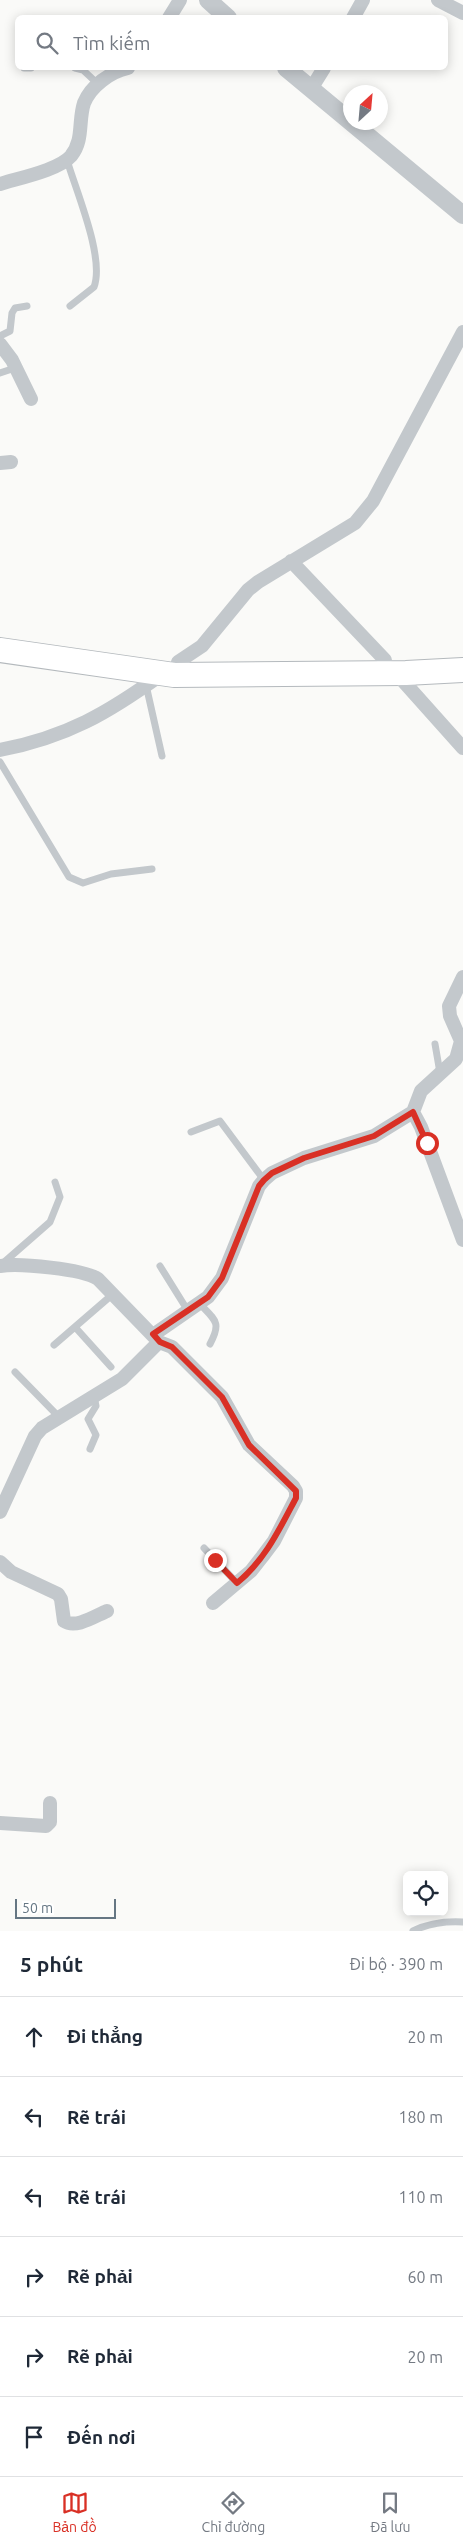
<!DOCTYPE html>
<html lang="vi">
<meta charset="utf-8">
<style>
body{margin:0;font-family:Ubuntu,sans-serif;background:#f2f2f3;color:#1f2937}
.controls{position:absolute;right:15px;bottom:15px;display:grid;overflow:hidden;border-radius:8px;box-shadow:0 2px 12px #0003}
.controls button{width:45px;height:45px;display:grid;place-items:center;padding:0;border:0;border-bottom:1px solid #e0e1e3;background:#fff;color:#1f2937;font:25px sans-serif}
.compass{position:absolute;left:343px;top:85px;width:45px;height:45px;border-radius:50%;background:#fff;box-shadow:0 2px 12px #0003;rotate:26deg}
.scale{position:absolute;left:15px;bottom:12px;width:101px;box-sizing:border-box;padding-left:5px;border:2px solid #657683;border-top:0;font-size:14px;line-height:18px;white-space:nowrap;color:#657683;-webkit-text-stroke:4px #fff;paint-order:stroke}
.stop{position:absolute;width:15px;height:15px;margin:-11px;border:4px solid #d93025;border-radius:50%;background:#fff}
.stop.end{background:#d93025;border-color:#fff;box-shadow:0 1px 5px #0008}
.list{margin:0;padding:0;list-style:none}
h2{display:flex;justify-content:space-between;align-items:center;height:65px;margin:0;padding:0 20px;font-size:21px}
h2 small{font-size:16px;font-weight:400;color:#747a83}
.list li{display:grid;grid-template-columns:32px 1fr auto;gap:15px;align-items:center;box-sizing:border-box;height:80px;padding:0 20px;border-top:1px solid #e0e1e3}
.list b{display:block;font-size:19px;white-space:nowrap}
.list em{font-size:16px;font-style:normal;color:#747a83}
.icon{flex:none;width:28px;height:28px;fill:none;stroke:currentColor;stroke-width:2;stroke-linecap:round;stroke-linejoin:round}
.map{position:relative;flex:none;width:463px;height:1931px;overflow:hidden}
.search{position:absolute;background:#fff;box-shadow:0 2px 12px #0003;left:15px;right:15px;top:15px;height:55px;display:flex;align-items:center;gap:12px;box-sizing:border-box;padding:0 18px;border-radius:8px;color:#747a83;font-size:19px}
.sheet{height:545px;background:#fff}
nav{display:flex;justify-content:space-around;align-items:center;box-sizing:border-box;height:70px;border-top:1px solid #e0e1e3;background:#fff;font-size:14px;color:#747a83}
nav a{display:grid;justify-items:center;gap:2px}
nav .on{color:#d93025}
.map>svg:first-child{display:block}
</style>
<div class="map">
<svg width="463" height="1931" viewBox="0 0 463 1931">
<rect width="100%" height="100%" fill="#fafaf8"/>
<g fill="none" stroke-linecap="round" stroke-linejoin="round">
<defs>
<path id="trunk" d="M0,650L174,675L406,673L463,670"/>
</defs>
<use href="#trunk" stroke="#b4b9bd" stroke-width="26"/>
<path stroke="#c3c8cc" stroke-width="7" d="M24,68H31
M75,68L83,70L98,84
M67,160C76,191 105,258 94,287L70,306
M0,336L10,331L12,313L15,308L27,306
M0,373L15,368
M146,685L162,756
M0,762L69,877L83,883L111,874L152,869
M435,1044L440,1073
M191,1132L220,1121L264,1180
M2,1264L50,1222L60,1197L55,1182
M160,1266L188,1311
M199,1303C215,1320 222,1322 210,1344
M75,1327L111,1367
M54,1345L113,1294
M15,1372L59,1417
M90,1449L96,1435L88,1419L96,1406L94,1396
M204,1548L237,1583
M413,1931C429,1923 445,1921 463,1922"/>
<path stroke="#c3c8cc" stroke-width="14" d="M438,0L463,13
M169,18L180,0
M353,18L363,0
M311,89L324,68
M0,184C19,178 59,170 71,156C84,140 78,121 84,103C91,86 110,72 128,68
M0,344L12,360L31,399
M0,463L11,462
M291,561L385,660
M178,662L202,646L248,590L258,582L355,523L373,501L463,332
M396,673L463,748
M0,750C67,737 108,713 162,674
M413,1112L421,1127L463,1240
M0,1266C20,1263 83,1269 98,1279L159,1342L172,1347L222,1397L249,1445L293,1486L296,1491V1498L274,1541L262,1557L251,1571L213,1603
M153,1335L208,1297L222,1278L259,1186L264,1180L272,1173L304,1158L374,1136L413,1112L421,1091L456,1059L461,1041L450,1016L449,1006L463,977
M0,1512L35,1436L42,1428L122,1379L159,1342
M0,1562L11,1572L58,1594L61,1599L64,1621C76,1629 95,1616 107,1611
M0,1823L46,1826L50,1822V1803"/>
<path stroke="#c3c8cc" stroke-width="18" d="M208,0L228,18
M286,68L463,215"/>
<use href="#trunk" stroke="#fff" stroke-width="24"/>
</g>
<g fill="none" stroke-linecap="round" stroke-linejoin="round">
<path stroke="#d93025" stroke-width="6" d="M215,1560L237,1583C265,1560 279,1530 296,1498V1491L249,1445L222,1397L172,1347L160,1342L153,1334L208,1297L222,1278L259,1186L264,1180L272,1173L304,1158L374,1136L413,1112L427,1143"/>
</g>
</svg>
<div class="controls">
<button><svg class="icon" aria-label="locate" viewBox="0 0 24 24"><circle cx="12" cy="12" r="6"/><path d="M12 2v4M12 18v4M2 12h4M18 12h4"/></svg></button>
</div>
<svg class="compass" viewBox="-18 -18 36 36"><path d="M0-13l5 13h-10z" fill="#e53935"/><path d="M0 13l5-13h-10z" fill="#747a83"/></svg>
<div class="scale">50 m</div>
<div class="stop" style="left:427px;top:1143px"></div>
<div class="stop end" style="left:215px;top:1560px"></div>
<div class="search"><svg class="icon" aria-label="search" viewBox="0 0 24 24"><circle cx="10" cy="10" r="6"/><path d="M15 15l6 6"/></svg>Tìm kiếm</div>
</div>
<section class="sheet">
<h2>5 phút<small>Đi bộ · 390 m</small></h2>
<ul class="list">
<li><svg class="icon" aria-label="ahead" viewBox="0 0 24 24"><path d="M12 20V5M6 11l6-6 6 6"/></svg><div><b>Đi thẳng</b></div><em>20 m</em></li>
<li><svg class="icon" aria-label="left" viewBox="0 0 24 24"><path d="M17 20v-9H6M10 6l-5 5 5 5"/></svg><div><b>Rẽ trái</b></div><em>180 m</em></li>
<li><svg class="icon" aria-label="left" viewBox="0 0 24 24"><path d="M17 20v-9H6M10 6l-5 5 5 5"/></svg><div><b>Rẽ trái</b></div><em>110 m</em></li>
<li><svg class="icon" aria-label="right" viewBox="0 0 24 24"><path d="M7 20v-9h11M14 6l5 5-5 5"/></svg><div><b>Rẽ phải</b></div><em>60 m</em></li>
<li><svg class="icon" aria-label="right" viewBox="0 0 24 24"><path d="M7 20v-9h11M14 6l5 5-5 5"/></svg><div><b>Rẽ phải</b></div><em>20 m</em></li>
<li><svg class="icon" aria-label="arrive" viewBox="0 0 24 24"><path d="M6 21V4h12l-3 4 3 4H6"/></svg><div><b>Đến nơi</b></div></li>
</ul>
</section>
<nav>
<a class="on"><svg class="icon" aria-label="map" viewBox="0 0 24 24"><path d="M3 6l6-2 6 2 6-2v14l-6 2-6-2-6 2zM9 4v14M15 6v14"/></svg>Bản đồ</a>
<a><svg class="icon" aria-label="directions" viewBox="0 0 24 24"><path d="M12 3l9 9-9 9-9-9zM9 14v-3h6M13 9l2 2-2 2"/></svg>Chỉ đường</a>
<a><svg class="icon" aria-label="saved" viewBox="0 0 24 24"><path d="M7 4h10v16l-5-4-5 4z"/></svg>Đã lưu</a>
</nav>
